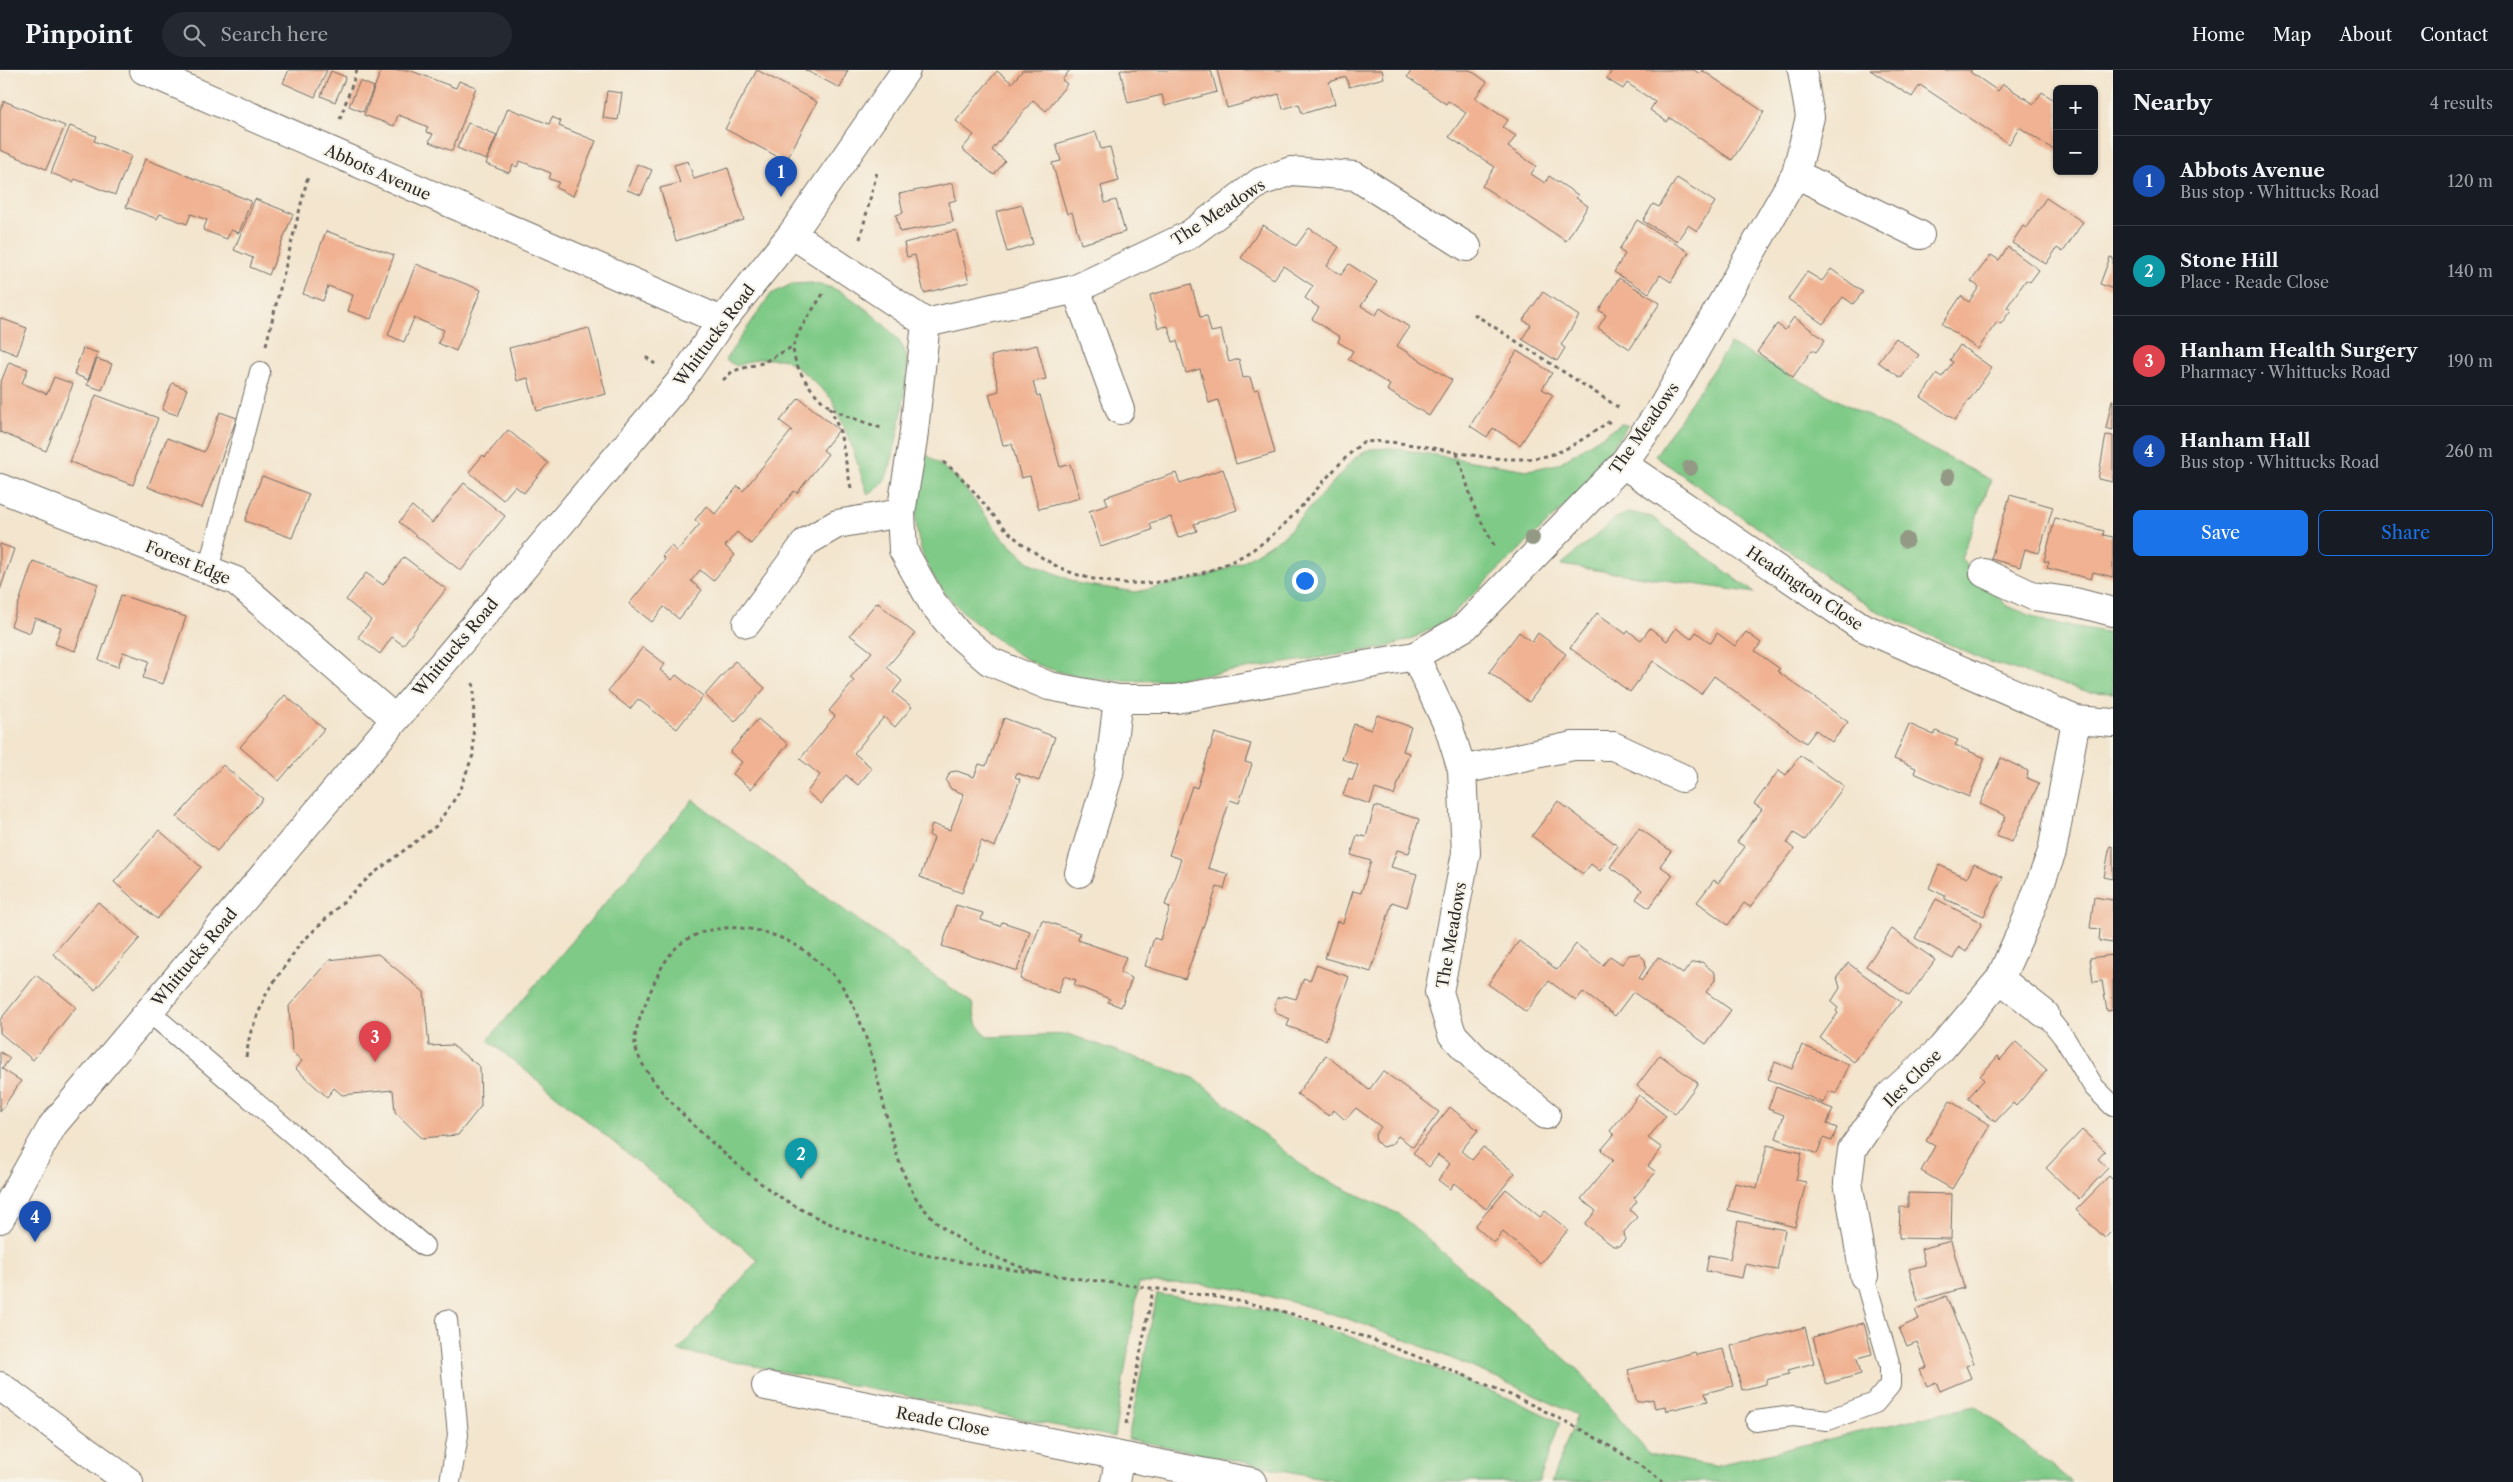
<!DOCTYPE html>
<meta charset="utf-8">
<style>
body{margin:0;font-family:"Libre Caslon Text",serif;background:#242831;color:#f1f3f6}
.controls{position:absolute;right:15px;top:15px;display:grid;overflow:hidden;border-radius:8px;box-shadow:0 1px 4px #0004}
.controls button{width:45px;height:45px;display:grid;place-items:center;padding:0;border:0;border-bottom:1px solid #363941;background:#171b24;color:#f1f3f6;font:25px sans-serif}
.you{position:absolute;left:1304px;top:510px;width:18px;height:18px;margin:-12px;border:4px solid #fff;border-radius:50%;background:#1a73e8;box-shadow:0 0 0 8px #1a73e833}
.badge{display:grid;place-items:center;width:32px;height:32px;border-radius:50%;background:#1a73e8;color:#fff;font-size:16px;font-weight:700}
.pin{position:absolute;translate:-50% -41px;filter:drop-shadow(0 1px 2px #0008)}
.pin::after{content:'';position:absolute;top:26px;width:18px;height:15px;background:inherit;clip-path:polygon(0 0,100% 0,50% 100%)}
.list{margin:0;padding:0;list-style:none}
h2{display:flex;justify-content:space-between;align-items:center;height:65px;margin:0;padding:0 20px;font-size:21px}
h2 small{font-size:16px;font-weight:400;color:#9ea1a6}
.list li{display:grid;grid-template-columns:32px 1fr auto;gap:15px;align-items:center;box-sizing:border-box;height:90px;padding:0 20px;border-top:1px solid #363941}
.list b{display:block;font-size:19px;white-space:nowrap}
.list p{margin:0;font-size:16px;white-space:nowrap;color:#9ea1a6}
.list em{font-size:16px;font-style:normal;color:#9ea1a6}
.actions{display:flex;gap:10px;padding:15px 20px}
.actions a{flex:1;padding:11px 0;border:1px solid #1a73e8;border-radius:8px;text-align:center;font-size:18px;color:#1a73e8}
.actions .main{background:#1a73e8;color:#fff}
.icon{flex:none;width:28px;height:28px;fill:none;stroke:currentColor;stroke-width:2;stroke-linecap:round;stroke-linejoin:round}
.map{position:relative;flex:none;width:2113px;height:1412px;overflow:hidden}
header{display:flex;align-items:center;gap:30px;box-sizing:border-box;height:70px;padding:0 25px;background:#171b24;border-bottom:1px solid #363941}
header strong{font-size:24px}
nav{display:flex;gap:28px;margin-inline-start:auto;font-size:18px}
.search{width:350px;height:45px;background:#242831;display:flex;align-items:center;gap:12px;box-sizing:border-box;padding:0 18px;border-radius:28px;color:#9ea1a6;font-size:19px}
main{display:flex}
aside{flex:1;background:#171b24}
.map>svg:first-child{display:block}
</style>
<header>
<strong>Pinpoint</strong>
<div class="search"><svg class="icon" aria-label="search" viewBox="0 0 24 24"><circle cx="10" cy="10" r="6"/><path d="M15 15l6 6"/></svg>Search here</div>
<nav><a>Home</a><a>Map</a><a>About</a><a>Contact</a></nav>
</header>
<main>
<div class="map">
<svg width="2113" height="1412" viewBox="0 0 2113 1412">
<rect width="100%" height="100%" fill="#f7f3e8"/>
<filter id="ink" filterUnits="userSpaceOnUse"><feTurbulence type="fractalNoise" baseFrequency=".02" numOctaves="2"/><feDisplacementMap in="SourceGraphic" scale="10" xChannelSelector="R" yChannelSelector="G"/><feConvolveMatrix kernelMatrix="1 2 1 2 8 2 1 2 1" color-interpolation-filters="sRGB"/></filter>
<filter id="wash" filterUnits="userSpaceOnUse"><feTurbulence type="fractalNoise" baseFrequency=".0096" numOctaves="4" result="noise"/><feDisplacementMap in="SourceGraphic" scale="20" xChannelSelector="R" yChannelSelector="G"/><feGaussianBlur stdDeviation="1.12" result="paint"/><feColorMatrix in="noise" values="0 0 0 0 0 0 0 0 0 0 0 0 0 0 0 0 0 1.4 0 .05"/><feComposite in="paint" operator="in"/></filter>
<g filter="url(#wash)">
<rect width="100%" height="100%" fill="#f3e5ce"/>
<path fill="#7fca87" stroke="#557a59" d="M811,213C819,215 829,216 837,220C855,228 900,264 906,284C911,302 895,389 886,407C881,416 876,420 868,425L850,371L832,329L807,305L785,289H757L737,296L725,290L771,224L792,214Z
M1730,274L1991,410L1961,489L2007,536L2047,552L2113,563V623L2089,622L1983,590L1871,538L1655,386Z
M1621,354L1628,355L1586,416L1443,553L1413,568L1384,578C1338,585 1292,592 1246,599C1178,609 1111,621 1044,597C1021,589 1000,572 981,557C945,530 915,492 916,444C916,425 923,403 926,384L958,409L1000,465L1029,492L1080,514L1136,522L1204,507L1242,492L1285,465L1356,387L1370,379L1391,378L1528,400L1558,394Z
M1630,442L1652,447L1755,523L1561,495L1616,448Z
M693,730L972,933L976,952L987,967L1068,964L1194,1008L1311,1103L1399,1144L1578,1300L1649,1384L1713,1396L1975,1335L2072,1412H1551L1577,1345C1466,1293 1351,1241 1231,1218C1203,1213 1167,1213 1139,1213L1114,1367L678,1281L758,1190L488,970Z
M1157,1224L1275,1242L1383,1278L1513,1330L1560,1352L1539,1412H1342L1128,1369Z"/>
<g id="blocks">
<path fill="#f0b292" d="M289,0H327L315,27L283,13Z
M381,0H409L456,18L459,11L476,17L452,81L429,72L433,64L426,62L428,57L409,49L398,45L394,56L364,45Z
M757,0L817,32L786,91L725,59Z
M805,0H848L840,18Z
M1023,0H1070L1062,10L1067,14L1046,41L1033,30L992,80L1005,91L994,105L962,79L974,65L956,51L997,1L1012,13Z
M1120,0H1211L1217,22L1165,36L1162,25L1128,33Z
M1217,0H1382L1384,8L1349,17L1346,7L1329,12L1335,34L1302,44L1299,34L1283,39L1279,24L1227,38Z
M1412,0H1470L1487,12L1475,28L1508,50L1502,57L1516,66L1508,77L1536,96L1531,104L1545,113L1549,106L1578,125L1576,128L1588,136L1566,171L1482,116L1495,97L1449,67L1466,43L1448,31L1446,34L1407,7Z
M1608,0H1694L1700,4L1702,0L1764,42L1732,90L1670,48L1667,52L1650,40L1655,32L1627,13L1623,19L1607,9L1611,2Z
M1870,0H1972L1970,2L1998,21L2003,14L2034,34L2042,22L2057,32V82L2019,57L2009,74L1920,15L1912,27Z
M331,1L346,7L335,32L321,26Z
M360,11L374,17L363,42L349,36Z
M607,21L622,23L618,50L603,48Z
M4,31L65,56L46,99L0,80V40Z
M508,38L549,54L552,47L561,51L559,56L596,71L573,126L556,118L559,112L549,109L551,103L520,91L517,97L513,95L509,103L486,94Z
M468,53L497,65L486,90L457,78Z
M70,56L96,66L94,71L131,86L115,125L75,109L73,112L51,103Z
M1096,62L1101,79L1110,77L1119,111L1101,116L1105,133L1116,130L1125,162L1081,174L1072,142L1067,144L1052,93L1061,91L1056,74Z
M145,89L251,131L239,163L231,160L227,169L203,160L207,150L191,144L187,154L160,144L157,149L126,137Z
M688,91L694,109L728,98L744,150L676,171L660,118L680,113L674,95Z
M637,94L652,100L641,125L627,120Z
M1677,108L1715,132L1697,161L1688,155L1677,171L1643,151L1653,134L1659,137Z
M953,113L956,130L949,132L953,152L900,162L896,145L903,143L899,124Z
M2046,128L2083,152L2063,182L2057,178L2046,194L2012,173L2023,156L2026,158Z
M255,129L293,144L269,205L250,197L253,188L234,180Z
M1022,135L1033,174L1007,182L996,142Z
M1637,150L1689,182L1671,212L1660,205L1649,223L1614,202L1625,184L1619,180Z
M1263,155L1296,176L1309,158L1339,177L1327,196L1341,205L1349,194L1377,212L1361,236L1376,245L1380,238L1409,257L1397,276L1452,310L1429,346L1387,320L1390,315L1348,289L1353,281L1338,272L1340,267L1312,249L1319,238L1305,228L1313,216L1283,196L1274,209L1241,188Z
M956,160L969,212L924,223L915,185L907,187L904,173Z
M326,161L394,185L371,249L348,241L353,225L328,216L323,231L303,224Z
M2008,177L2039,200L2030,212L2026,210L2007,237L2011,240L2001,254L1997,252L1978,279L1942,254L1961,226L1969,232L1979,217L1971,211L1991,185L1999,190Z
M2110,187L2113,188V219L2100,214Z
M416,194L481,220L456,281L438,273L444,260L414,248L404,272L388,265Z
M1831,199L1863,222L1853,234L1843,227L1823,254L1788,229L1807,202L1822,211Z
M1619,208L1660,233L1630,279L1598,258L1606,245L1599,240Z
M1191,214L1200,247L1207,246L1211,262L1221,260L1229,292L1239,289L1243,308L1250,307L1254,320L1258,319L1275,383L1236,394L1218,330L1209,333L1200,299L1186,303L1177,271L1173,272L1168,256L1158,258L1150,225Z
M1543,222L1579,246L1561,275L1565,278L1557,291L1522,269L1531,255L1523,250Z
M1794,247L1825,270L1816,282L1812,280L1793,307L1757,282L1777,254L1785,260Z
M0,248L27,258L17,285L0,278Z
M589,258L606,324L537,341L528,308L517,311L509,278Z
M1896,268L1919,285L1901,308L1878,292Z
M1037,275L1046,309L1033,312L1037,326L1040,325L1060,397L1070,394L1080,428L1039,439L1030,406L1021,408L1012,374L1003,375L989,324L999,321L991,286Z
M1960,275L1992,298L1955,350L1921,327L1937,304L1942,307L1953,292L1950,290Z
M83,278L98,283L88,310L74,304Z
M1517,281L1552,303L1542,319L1553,325L1520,375L1493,358L1487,367L1470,356Z
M97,289L112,294L102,320L87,315Z
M9,292L28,299L22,313L47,324L54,307L73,314L46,381L0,362V314Z
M172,313L187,319L177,345L162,340Z
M96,325L158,348L133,415L70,392Z
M799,328L839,360L823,380L828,384L797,423L794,421L751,474L737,462L725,476L735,485L713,511L700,500L691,511L702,520L679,549L664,537L652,552L629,534L665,489L662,486L671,476L677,481L700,454L695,450L706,436L715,444L738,416L743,421L792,360L780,351Z
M2112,330H2113V360L2106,358Z
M220,342L237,348L202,438L148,417L167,368L204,382Z
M508,360L548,393L524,423L515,416L503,430L469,402L483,385L485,387Z
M2106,365L2113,366V412L2098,409Z
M1223,399L1237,440L1194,454L1197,461L1178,468L1171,447L1150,453L1152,460L1101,477L1089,441L1108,435L1105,427L1176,403L1180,413Z
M262,406L309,424L292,468L245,451Z
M464,413L505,446L461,501L399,452L412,436L432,453Z
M2010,425L2053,437L2039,483L2025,479L2020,497L1991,489Z
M2055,448L2104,461L2103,465L2113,467V507L2093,502L2091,509L2047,498L2049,492L2044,491Z
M0,474L14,479L0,520Z
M404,487L446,519L403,575L392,567L380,584L358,567L371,550L346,530L366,503L383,515Z
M33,491L98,514L75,581L55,574L61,557L35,548L30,563L11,556Z
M121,525L186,547L163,614L143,608L149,591L123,582L118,597L99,590Z
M877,532L915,564L887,597L902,611L893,622L912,637L895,657L884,647L854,683L872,698L858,715L846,705L821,734L807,722L820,705L800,689L835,646L829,641L854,611L850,608L872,582L850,565Z
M1597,543L1626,564L1628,561L1641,570L1650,558L1667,571L1676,558L1691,569L1696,562L1711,573L1717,563L1735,576L1746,562L1761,573L1755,581L1780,599L1777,601L1848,652L1832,672L1816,660L1806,673L1714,606L1701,624L1653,591L1630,622L1570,578Z
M1519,562L1532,572L1538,563L1566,584L1529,632L1489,602Z
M643,577L665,594L660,600L672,610L676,605L703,626L677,659L638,629L630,639L608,621Z
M735,591L765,618L735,652L705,625Z
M285,625L324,659L279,711L240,677Z
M1377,645L1411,657L1403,681L1409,683L1394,725L1375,719L1370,734L1343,725L1349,708L1352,711L1358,695L1342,689L1354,654L1371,660Z
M1004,648L1055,667L1039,711L1017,703L1015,707L1020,709L995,777L981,771L962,823L920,807L934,768L929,765L932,754L950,760L964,724L951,719L946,711L950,702L957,701L974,707L979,694L986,696Z
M758,649L788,674L751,719L733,704L742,692L730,682Z
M1909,654L1934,665L1936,661L1958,670L1955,675L1985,688L1969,727L1914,703L1916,698L1894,689Z
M1215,663L1251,674L1245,692L1252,694L1239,733L1230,730L1208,798L1228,804L1224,819L1217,817L1185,909L1145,896L1154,868L1160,870L1170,837L1165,835L1181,789L1169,785L1192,716L1197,718Z
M1800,685L1844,716L1805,770L1794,763L1787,773L1794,779L1750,837L1744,833L1728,855L1697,832L1714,810L1718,813L1745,777L1737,772L1762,739L1754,734L1779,700L1786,705Z
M2001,688L2028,701L2027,708L2039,713L2012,772L1996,766L2006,746L1980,734Z
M223,695L263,729L217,781L177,747Z
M1558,731L1618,776L1600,801L1591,794L1583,804L1532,766Z
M1375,736L1419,749L1409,783L1397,780L1391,797L1417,804L1407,837L1392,832L1371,902L1325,888L1337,851L1343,853L1353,821L1361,823L1371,791L1351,785L1357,765L1366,767Z
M1639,758L1671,781L1660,796L1673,805L1649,838L1636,829L1642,820L1610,797Z
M159,760L201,797L157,849L114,812Z
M2110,776L2113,777V809L2104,807Z
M1974,794L2003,807L1984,846L1945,829V826L1929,818L1939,795L1967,808Z
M2094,827L2113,830V873L2099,871L2100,859L2090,858Z
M1936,829L1982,853L1966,882L1959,877L1953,889L1915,868Z
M98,832L140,868L95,920L53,884Z
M956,835L983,843L981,850L1000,856L1002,852L1030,861L1017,901L942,876Z
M1042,850L1080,863L1078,870L1126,887L1120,903L1132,908L1121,937L1108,932L1110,929L1074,915L1076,910L1064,906L1058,923L1020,909Z
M1892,859L1935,890L1909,926L1866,896Z
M1519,871L1557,900L1576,874L1603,895L1610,886L1622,894L1629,885L1639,884L1645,890L1646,897L1639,908L1642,910L1658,887L1683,904L1691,893L1702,892L1715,903V910L1706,922L1731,940L1706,974L1633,922L1615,946L1583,922L1576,931L1549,911L1526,942L1488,914Z
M378,884L424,922L429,976L452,975L480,997L481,1036L458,1065L422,1068L395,1042L393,1020L342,1025L334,1018L327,1027L296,999L302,991L292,982L289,936L329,890Z
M2113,885V940L2107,941L2102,911L2093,912L2090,888Z
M1848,893L1901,932L1854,992L1820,968L1838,943L1836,941L1838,938L1831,932L1840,918L1837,907Z
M1316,895L1349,907L1326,970L1287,956L1290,949L1278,944L1274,939L1277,928L1285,926L1296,929L1304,908L1310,911Z
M36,905L76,937L33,990L0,963V950Z
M2016,972L2047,1000L2016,1036L2013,1033L1995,1052L1968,1028L1984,1010L1980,1006L1998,986L2000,990Z
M1802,975L1849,995L1836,1024L1829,1021L1823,1033L1768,1009L1775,992L1792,999Z
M0,982L10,988L2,999L21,1011L0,1042Z
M1326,985L1369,1020L1383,1001L1439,1042L1413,1077L1398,1066L1391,1075L1382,1077L1376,1071L1375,1065L1381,1057L1356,1038L1345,1050L1334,1040L1329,1046L1297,1024Z
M1660,985L1698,1013L1675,1044L1637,1016Z
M1776,1017L1833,1039L1827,1054L1837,1058L1832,1071L1823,1068L1817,1084L1776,1068L1784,1045L1768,1039Z
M1639,1025L1666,1046L1648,1068L1662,1078L1648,1096L1656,1102L1634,1128L1637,1131L1630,1140L1637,1147L1624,1162L1625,1170L1619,1176H1613L1585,1154L1596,1141L1581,1129L1613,1090L1601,1080L1614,1065L1610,1061Z
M1950,1031L1990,1055L1952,1119L1921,1101L1935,1076L1926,1071Z
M1450,1037L1478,1060L1461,1081L1472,1090L1483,1077L1515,1103L1486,1139L1454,1113L1450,1119L1438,1110L1450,1094L1438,1085L1429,1097L1413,1083Z
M2082,1060L2105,1081L2098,1089L2108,1098L2079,1129L2046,1098Z
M1767,1075L1802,1083L1796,1110L1806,1112L1795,1157L1728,1140L1735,1113L1757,1118Z
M2109,1106L2113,1110V1160L2105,1168L2076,1140Z
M1506,1119L1540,1147L1545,1141L1568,1160L1540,1194L1503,1162L1494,1173L1475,1156Z
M1908,1123L1952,1124L1951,1169L1899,1168L1900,1137H1908Z
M1738,1151L1785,1160L1777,1200L1745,1194L1742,1208L1706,1201L1709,1185L1730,1189Z
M1951,1171L1964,1218L1918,1231L1909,1199L1925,1195L1921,1179Z
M1946,1226L1974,1293L1966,1296L1971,1308L1940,1321L1936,1312L1927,1316L1920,1300L1927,1297L1917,1272L1907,1276L1899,1258L1919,1249L1915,1240Z
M1864,1253L1872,1284L1857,1288L1861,1304L1826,1314L1813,1267Z
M1805,1257L1814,1293L1788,1300L1789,1304L1766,1310V1314L1742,1320L1731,1276Z
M1723,1279L1733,1316L1705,1323L1708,1331L1666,1341L1665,1336L1655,1338L1653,1329L1637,1332L1628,1300L1695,1282L1696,1285Z"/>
</g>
</g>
<g filter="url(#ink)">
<use href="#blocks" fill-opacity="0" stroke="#716c64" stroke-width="1"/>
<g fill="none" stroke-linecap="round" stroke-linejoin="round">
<defs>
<path id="lane" d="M208,500L260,302
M148,941L424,1176
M2045,944L2065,969L2094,1017L2113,1036
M447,1250L458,1365L450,1412
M1756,1351L1793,1346L1828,1350L1875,1333L1890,1315V1296L1864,1206"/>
<path id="street" d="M144,0L722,251
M1796,104L1920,165
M792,164L926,253L913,370L901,443L903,480L932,532L957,563L989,591L1049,616L1118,629H1176L1415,586L1466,556L1623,394L1662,338L1796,104L1810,47L1802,0
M1076,219L1120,340
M926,253L1076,219L1189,165L1260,112L1291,101L1355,106L1467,177
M1623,394L1860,556L2076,650L2113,653
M0,418L236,511L394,648
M1984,503L2033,526L2075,532L2113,542
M747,553L806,472L837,454L901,443
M1415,586L1449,658L1462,700L1466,783L1439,922L1452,964L1475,988L1546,1045
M1462,700L1573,676H1613L1682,708
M1079,803L1109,704L1118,629
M2000,909L2045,944
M0,1149L53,1055L680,312L722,251L792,164L906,0
M1864,1206L1848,1112L1852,1080L1888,1027L1941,979L2000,909L2027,849L2052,782L2076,650
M0,1316L129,1412
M766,1316L1252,1412
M1115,1412L1120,1386"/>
</defs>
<use href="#lane" stroke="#716c64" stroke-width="22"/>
<use href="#street" stroke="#716c64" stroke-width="30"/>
<path stroke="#716c64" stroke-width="3" stroke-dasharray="4 4" stroke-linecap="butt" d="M340,49L357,0
M860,169L877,102
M823,224C813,240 800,256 794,274C789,293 815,328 831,338C846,347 865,352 881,358
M1474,244L1621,339
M266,275L308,106
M646,287L655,294
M723,310L733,301L762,293L794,276
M830,337L840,362L851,418
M1457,383L1476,442L1496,479
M943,392C971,412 987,442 1013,466C1021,473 1031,480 1040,486C1105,532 1212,516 1270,467C1304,439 1329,400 1363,372C1422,367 1500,403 1556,383C1575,376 1594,361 1612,350
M246,987L250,964L267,922L300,874L369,807L436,756L458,724L473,685L474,617L472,610
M1038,1203C998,1189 956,1175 927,1142C909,1123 899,1094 892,1068C879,1020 869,954 840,913C833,903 823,896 814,888C781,860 725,846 686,870C666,882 655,910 647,930C642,943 634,960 635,974C640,1016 748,1108 785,1130C866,1179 946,1191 1037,1203C1095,1211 1152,1218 1210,1226C1286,1238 1357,1263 1428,1291C1512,1324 1591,1358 1663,1412
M1126,1354L1153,1220"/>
<use href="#lane" stroke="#fff" stroke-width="20"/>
<use href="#street" stroke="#fff" stroke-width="28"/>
</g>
<g fill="#939984">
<circle cx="1690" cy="398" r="8"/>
<circle cx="1948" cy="407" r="8"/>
<circle cx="1532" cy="468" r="8"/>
<circle cx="1906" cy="470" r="8"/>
</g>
</g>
<g text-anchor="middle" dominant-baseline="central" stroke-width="4" stroke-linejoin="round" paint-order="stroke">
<g font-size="16" fill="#2b2b2b" stroke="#f7f3e8">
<text transform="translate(378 102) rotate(24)">Abbots Avenue</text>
<text transform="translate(1218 142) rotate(-33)">The Meadows</text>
<text transform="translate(714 265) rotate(-53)">Whittucks Road</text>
<text transform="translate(1644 358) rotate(-55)">The Meadows</text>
<text transform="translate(188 492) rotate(22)">Forest Edge</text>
<text transform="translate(1805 518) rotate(34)">Headington Close</text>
<text transform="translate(455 577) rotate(-50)">Whittucks Road</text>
<text transform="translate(1451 865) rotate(-80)">The Meadows</text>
<text transform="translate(194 887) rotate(-50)">Whittucks Road</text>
<text transform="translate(1912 1008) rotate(-45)">Iles Close</text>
<text transform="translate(943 1351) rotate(11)">Reade Close</text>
</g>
</g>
</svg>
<div class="controls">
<button>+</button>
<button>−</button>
</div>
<div class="you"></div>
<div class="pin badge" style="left:781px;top:127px;background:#1a4fb4">1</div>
<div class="pin badge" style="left:801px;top:1109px;background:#0f9aa8">2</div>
<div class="pin badge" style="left:375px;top:992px;background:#e0444e">3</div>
<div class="pin badge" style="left:35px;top:1172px;background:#1a4fb4">4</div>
</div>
<aside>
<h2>Nearby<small>4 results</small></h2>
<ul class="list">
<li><span class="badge" style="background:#1a4fb4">1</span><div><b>Abbots Avenue</b><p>Bus stop · Whittucks Road</p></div><em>120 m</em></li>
<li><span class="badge" style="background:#0f9aa8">2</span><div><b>Stone Hill</b><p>Place · Reade Close</p></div><em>140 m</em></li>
<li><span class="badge" style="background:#e0444e">3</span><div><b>Hanham Health Surgery</b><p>Pharmacy · Whittucks Road</p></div><em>190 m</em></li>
<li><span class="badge" style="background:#1a4fb4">4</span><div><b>Hanham Hall</b><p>Bus stop · Whittucks Road</p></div><em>260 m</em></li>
</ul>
<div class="actions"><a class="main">Save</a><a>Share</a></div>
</aside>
</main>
